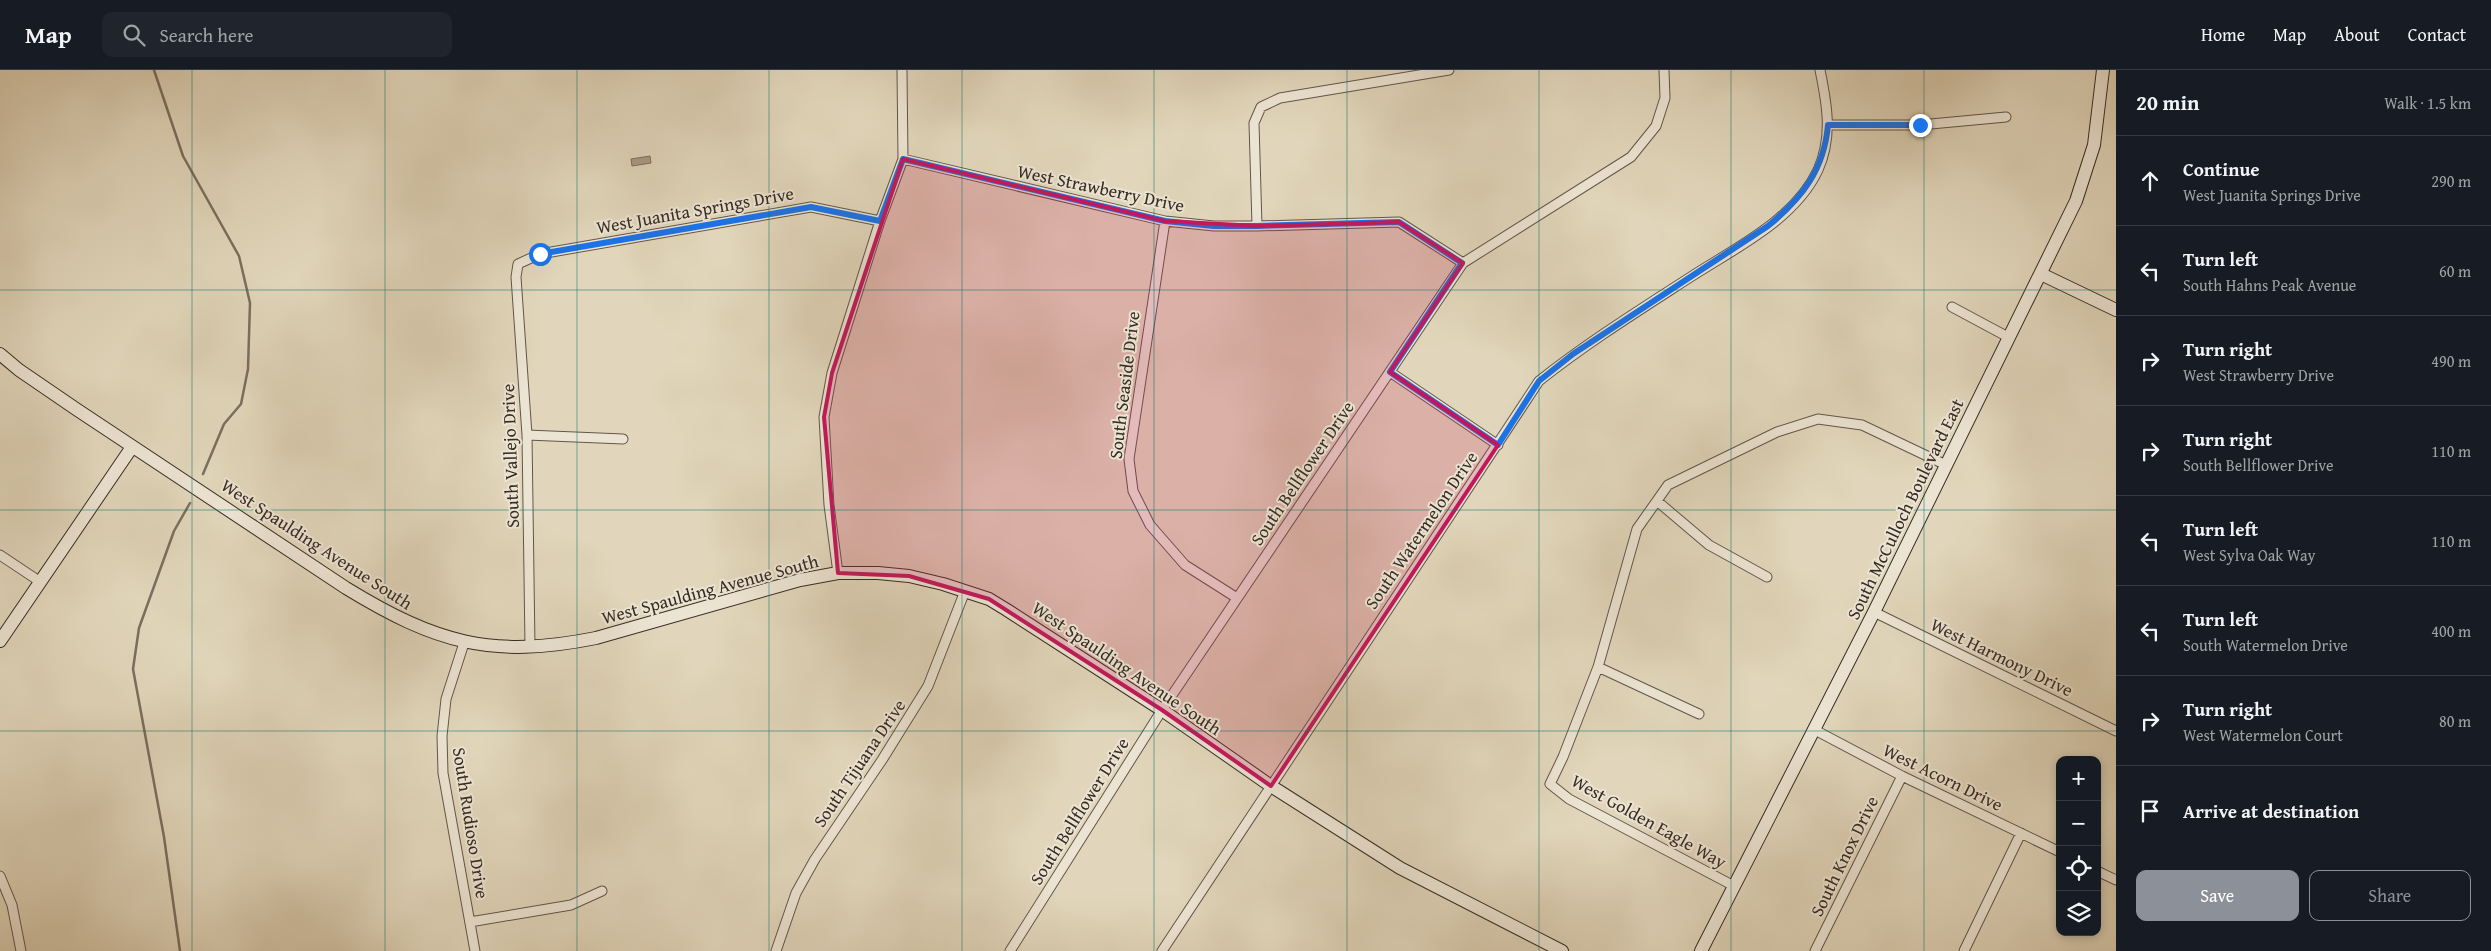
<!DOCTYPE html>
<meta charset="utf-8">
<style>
body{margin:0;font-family:"Gentium Book Plus",serif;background:#20242c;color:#f1f3f6}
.controls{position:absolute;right:15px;bottom:15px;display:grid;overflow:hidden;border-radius:10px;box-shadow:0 2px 8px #0003}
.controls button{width:45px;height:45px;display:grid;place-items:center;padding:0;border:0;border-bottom:1px solid #363941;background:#171b24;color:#f1f3f6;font:25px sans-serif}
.stop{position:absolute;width:15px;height:15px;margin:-11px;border:4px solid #1a73e8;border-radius:50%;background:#fff}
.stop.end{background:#1a73e8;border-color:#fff;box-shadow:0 1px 5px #0008}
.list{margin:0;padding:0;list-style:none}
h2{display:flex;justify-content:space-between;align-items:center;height:65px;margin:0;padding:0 20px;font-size:21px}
h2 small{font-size:16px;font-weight:400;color:#9ea1a6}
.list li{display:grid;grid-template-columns:32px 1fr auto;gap:15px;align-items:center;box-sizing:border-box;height:90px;padding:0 20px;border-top:1px solid #363941}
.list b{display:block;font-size:19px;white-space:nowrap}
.list p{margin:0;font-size:16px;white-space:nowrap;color:#9ea1a6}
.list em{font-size:16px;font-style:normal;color:#9ea1a6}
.actions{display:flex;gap:10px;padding:15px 20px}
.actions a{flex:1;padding:11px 0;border:1px solid #8c9099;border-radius:10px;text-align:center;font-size:18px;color:#8c9099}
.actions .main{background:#8c9099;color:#fff}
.icon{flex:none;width:28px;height:28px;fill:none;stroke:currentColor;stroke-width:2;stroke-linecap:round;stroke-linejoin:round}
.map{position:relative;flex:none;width:2116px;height:881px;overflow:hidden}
header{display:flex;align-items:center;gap:30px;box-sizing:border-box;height:70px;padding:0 25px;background:#171b24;border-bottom:1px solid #363941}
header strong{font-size:24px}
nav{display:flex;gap:28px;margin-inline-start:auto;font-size:18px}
.search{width:350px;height:45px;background:#20242c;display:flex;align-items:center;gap:12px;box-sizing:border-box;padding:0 18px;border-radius:10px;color:#9ea1a6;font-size:19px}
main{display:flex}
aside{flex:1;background:#171b24}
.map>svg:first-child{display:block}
</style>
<header>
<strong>Map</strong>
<div class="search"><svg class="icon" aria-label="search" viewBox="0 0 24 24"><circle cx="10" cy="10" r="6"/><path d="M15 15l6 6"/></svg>Search here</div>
<nav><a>Home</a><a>Map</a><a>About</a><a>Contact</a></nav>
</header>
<main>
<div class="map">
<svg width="2116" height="881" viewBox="0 0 2116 881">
<rect width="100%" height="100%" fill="#e1d6bb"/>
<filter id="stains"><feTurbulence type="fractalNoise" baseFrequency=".004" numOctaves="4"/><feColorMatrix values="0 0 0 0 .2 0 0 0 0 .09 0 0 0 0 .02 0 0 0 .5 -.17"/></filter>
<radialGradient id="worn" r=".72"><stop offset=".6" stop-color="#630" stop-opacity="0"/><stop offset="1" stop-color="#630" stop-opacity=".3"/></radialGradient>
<path fill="#a79c88" stroke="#7a6f60" d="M650,86L651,93L632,96L631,89Z"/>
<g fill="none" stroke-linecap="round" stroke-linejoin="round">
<path stroke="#7a6f60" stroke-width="2.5" d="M154,0L183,86L239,186L250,233L248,299L241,334L224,354L203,404
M180,881L164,767L133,599L139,558L174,461L190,433"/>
<defs>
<path id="street" d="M1828,55H1920L2006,47
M903,89L1165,151L1214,156H1257L1399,152L1463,193
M1165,151L1129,389L1133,421L1150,455L1185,495L1237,528
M1257,156L1254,53L1261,37L1280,28L1449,0
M1952,237L2008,267
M1390,302L1498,375
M527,365L623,369
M1657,431L1709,475L1767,507
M0,485L39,511
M838,503L829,435L824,347L832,303L880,151L903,89L902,0
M1874,542L2116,661
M464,573L446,629L442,666L443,703L475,881
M530,577L527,365L516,207L518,194L540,184L811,137L880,151
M1598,597L1699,644
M1813,659L1902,706L2060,782
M2097,801L2116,810
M0,806L12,835L21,881
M1734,816L1569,729L1550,714L1563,687L1598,597L1637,459L1668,415L1777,362L1818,349L1862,355L1946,395
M470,852L571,835L602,821
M776,881L796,823L815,789L882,690L928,616L965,521
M1010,881L1162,640L1463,193L1631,87L1656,56L1665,28L1664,0
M1162,881L1539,311C1587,273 1638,241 1689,208C1733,179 1794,151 1818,100C1833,67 1827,34 1820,0
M1815,881L1902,706
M1964,881L2021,763"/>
<path id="secondary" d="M2041,204L2116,240
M0,284L19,300L76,339L346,518C436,573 491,589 596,568L800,510L838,503H878L909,506L943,514L989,529L1007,540L1162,640L1271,716L1400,798L1562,881
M0,571L132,377
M1701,881L1874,542L2076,131L2094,75L2103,0"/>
</defs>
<use href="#street" stroke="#62564a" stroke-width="11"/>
<use href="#secondary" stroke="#372c24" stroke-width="14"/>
<use href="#street" stroke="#ece4d3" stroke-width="9"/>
<use href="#secondary" stroke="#ece4d3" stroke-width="12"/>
</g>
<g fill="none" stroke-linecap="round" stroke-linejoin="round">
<path stroke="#1a73e8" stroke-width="6" d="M540,184L811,137L880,151L903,89L1165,151L1214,156H1256L1399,152L1462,193L1390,302L1498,375L1539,311L1573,284L1768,156C1802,128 1824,100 1828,55H1920"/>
</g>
<path fill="#c2185b" fill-opacity="0.2" stroke="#c2185b" stroke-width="4" stroke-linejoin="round" d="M903,89L1165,151L1257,156L1399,152L1463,193L1390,302L1498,375L1271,716L1162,640L989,529L909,506L838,503L824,347L832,303Z"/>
<path fill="none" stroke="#0f766e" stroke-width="1" stroke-opacity="0.55" d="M192,0V881M385,0V881M577,0V881M769,0V881M962,0V881M1154,0V881M1347,0V881M1539,0V881M1731,0V881M1924,0V881M0,220H2116M0,440H2116M0,661H2116"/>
<g text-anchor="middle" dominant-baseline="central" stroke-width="4" stroke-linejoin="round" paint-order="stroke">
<g font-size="18" fill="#372c24" stroke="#ece4d3">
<text transform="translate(1101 118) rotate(12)">West Strawberry Drive</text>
<text transform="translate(695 140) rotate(-10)">West Juanita Springs Drive</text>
<text transform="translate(1124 315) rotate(-83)">South Seaside Drive</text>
<text transform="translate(510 386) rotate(-92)">South Vallejo Drive</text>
<text transform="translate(1302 403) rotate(-56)">South Bellflower Drive</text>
<text transform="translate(1905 439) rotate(-64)">South McCulloch Boulevard East</text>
<text transform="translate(1421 460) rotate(-56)">South Watermelon Drive</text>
<text transform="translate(317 474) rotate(33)">West Spaulding Avenue South</text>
<text transform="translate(710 519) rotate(-15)">West Spaulding Avenue South</text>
<text transform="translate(2002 587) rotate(26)">West Harmony Drive</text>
<text transform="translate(1127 598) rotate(34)">West Spaulding Avenue South</text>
<text transform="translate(859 693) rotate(-56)">South Tijuana Drive</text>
<text transform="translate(1943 707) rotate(26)">West Acorn Drive</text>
<text transform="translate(1079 741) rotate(-58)">South Bellflower Drive</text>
<text transform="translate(1649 751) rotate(29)">West Golden Eagle Way</text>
<text transform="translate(471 753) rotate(81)">South Rudioso Drive</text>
<text transform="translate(1844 786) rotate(-64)">South Knox Drive</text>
</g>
</g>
<rect width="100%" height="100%" filter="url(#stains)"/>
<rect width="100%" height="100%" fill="url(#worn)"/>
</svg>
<div class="controls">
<button>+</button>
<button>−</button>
<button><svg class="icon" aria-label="locate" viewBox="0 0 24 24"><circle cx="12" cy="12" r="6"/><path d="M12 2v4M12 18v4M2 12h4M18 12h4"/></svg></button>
<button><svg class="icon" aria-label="layers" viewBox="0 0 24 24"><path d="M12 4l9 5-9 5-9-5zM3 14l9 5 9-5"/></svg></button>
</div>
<div class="stop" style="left:540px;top:184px"></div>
<div class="stop end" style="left:1920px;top:55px"></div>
</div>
<aside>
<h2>20 min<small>Walk · 1.5 km</small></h2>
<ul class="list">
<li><svg class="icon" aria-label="ahead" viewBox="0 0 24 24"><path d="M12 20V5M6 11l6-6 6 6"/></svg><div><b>Continue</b><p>West Juanita Springs Drive</p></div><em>290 m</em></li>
<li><svg class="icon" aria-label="left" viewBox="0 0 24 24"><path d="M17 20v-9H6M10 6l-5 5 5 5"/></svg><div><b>Turn left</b><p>South Hahns Peak Avenue</p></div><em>60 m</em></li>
<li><svg class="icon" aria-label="right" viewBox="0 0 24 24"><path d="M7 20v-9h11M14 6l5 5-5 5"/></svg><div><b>Turn right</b><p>West Strawberry Drive</p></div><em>490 m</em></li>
<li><svg class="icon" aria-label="right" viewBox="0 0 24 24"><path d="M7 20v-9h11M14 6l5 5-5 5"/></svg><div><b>Turn right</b><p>South Bellflower Drive</p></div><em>110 m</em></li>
<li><svg class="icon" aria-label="left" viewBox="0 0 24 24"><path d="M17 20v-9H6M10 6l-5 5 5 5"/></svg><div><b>Turn left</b><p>West Sylva Oak Way</p></div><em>110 m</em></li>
<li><svg class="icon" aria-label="left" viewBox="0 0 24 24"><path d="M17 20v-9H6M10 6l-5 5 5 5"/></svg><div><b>Turn left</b><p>South Watermelon Drive</p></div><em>400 m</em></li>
<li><svg class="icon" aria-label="right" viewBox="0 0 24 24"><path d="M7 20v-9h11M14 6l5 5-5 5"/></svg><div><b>Turn right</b><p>West Watermelon Court</p></div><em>80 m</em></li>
<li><svg class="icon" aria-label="arrive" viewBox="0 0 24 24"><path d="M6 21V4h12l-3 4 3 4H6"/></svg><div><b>Arrive at destination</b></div></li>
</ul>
<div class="actions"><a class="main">Save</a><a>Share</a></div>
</aside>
</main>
